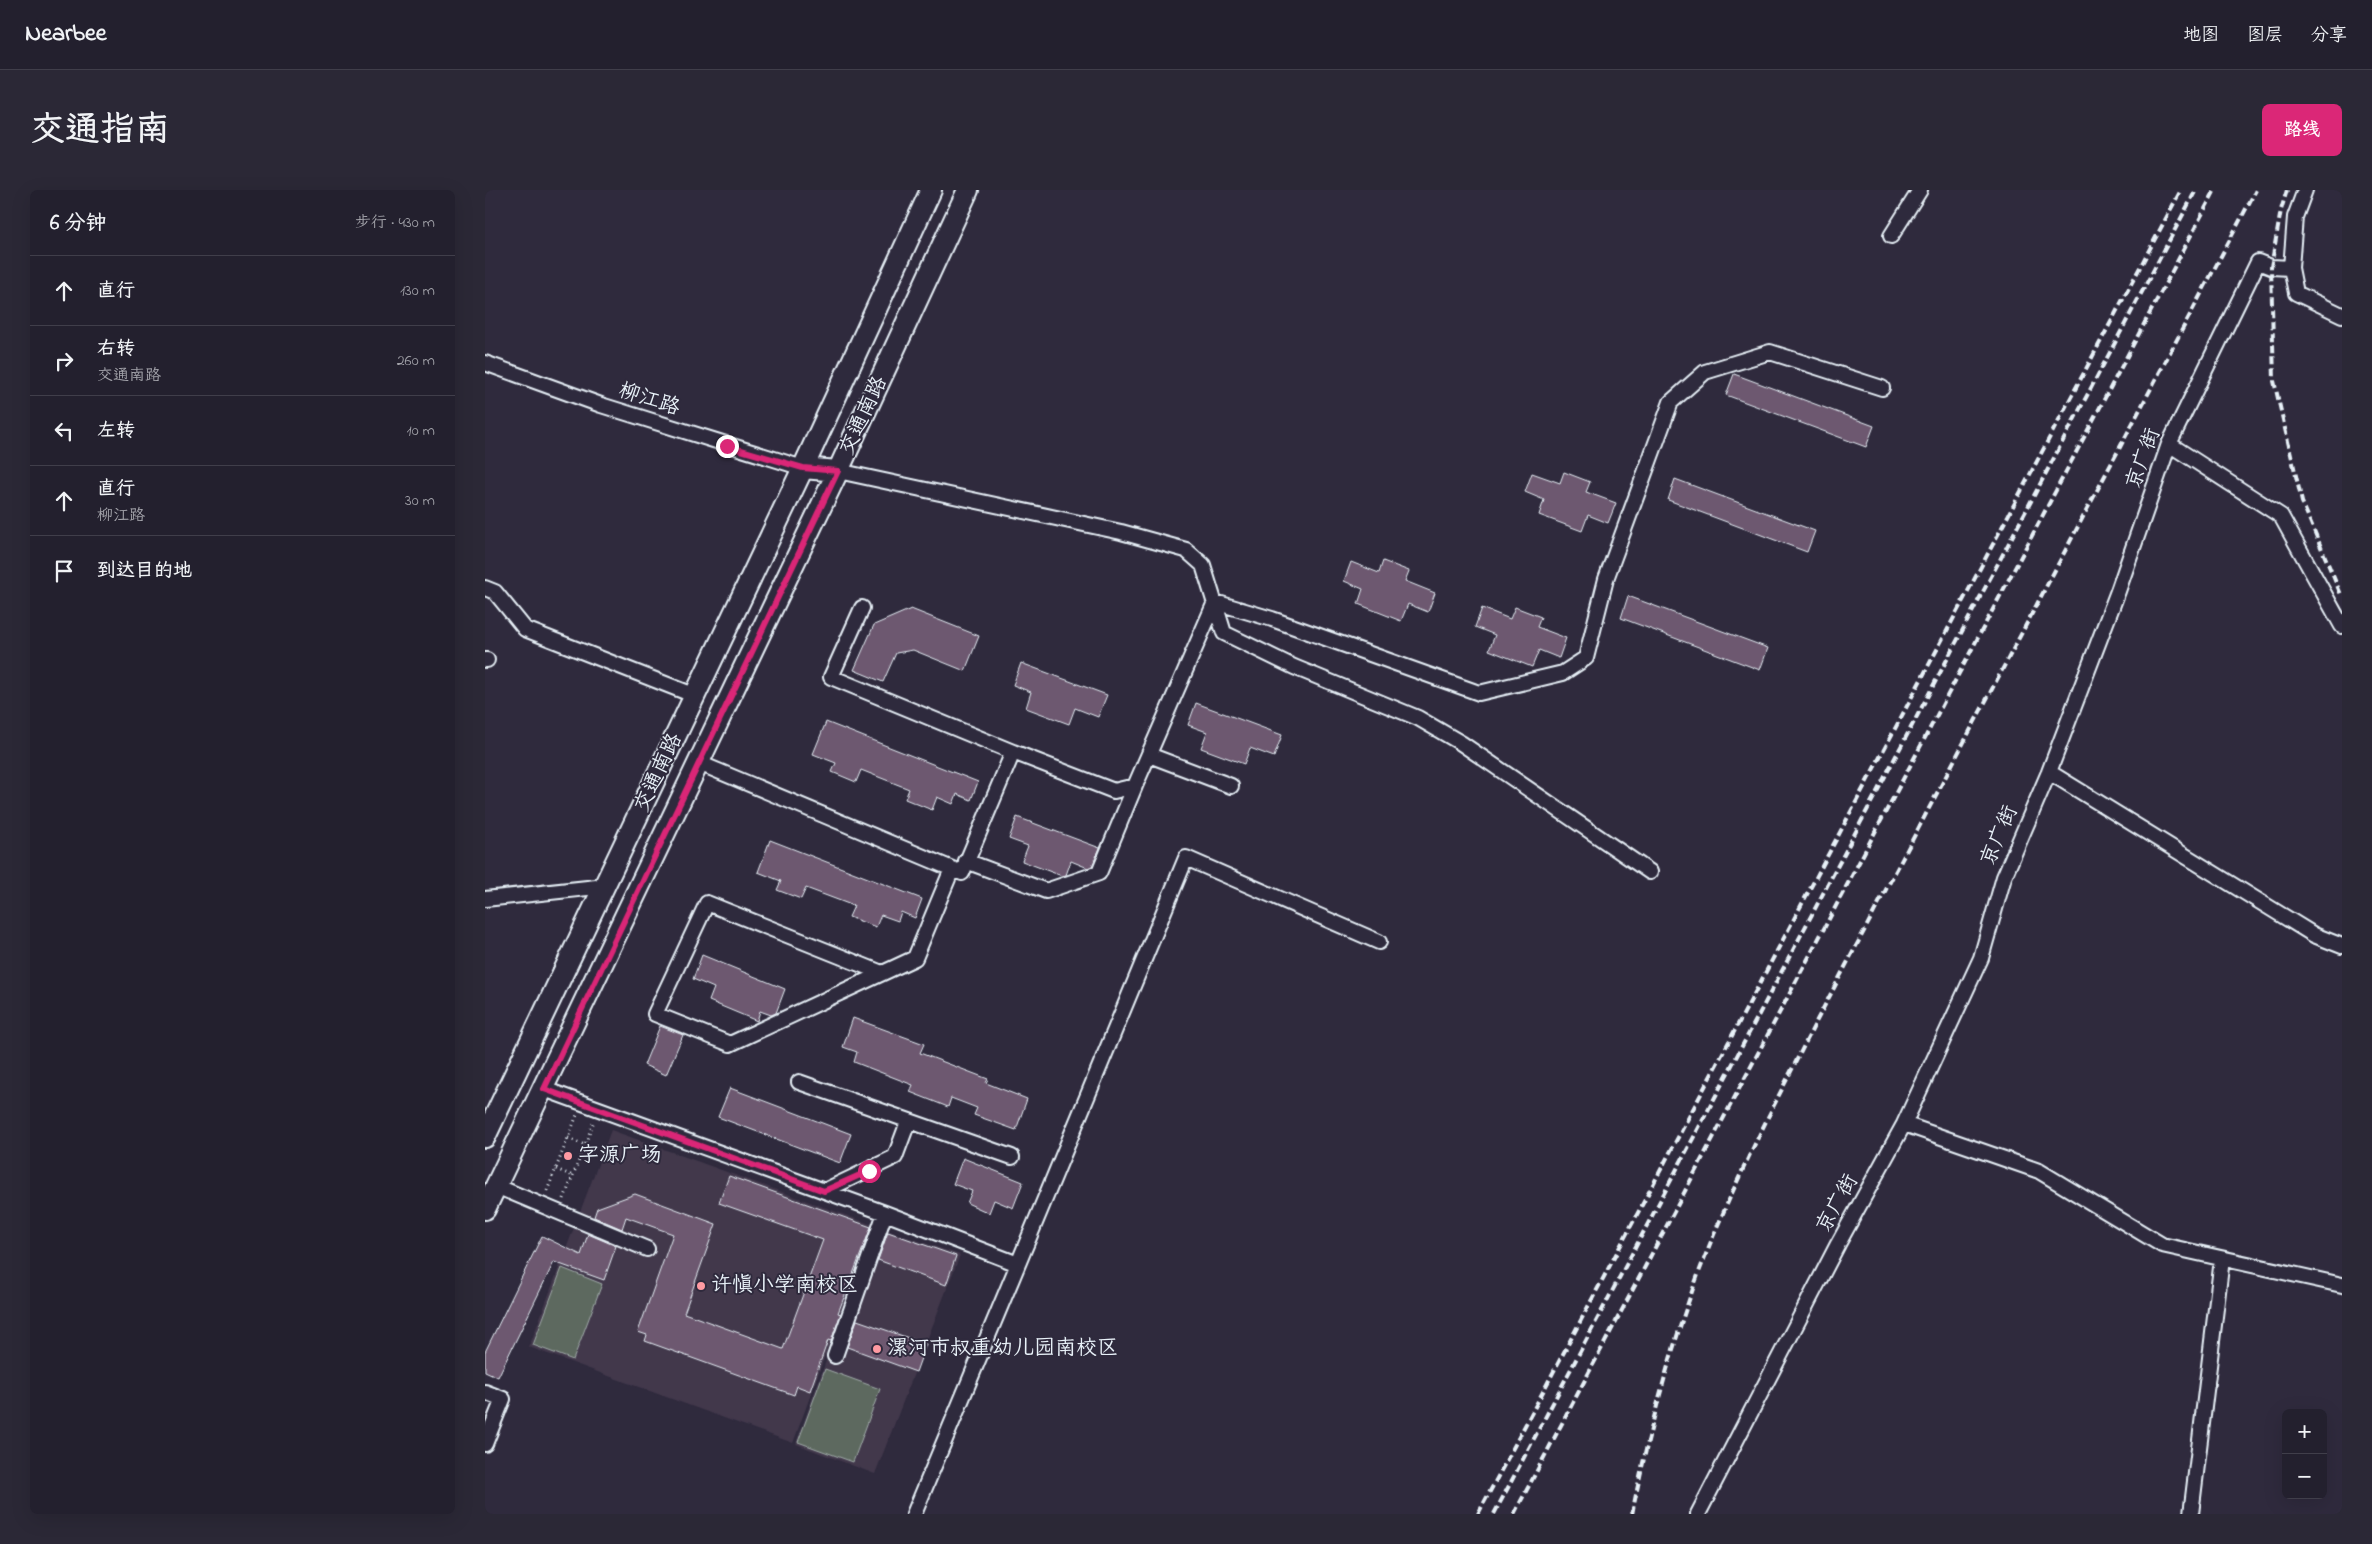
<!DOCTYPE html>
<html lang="zh">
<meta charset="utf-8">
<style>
body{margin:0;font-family:"Indie Flower","LXGW WenKai TC",sans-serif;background:#2b2836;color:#f1f3f6}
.controls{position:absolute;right:15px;bottom:15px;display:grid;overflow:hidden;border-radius:8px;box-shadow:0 5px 20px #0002}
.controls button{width:45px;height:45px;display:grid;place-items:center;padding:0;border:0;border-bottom:1px solid #403e4a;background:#23202e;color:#f1f3f6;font:25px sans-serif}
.stop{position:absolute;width:15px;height:15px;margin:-11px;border:4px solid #db2777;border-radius:50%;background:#fff}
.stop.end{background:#db2777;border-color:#fff;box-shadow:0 1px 5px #0008}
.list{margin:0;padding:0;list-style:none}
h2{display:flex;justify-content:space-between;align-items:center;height:65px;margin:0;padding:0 20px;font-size:21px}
h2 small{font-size:16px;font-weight:400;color:#a3a3aa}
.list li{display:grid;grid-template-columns:32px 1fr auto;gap:15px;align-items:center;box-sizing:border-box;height:70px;padding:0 20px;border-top:1px solid #403e4a}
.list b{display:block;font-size:19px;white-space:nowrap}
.list p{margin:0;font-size:16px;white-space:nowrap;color:#a3a3aa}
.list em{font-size:16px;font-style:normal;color:#a3a3aa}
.icon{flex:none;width:28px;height:28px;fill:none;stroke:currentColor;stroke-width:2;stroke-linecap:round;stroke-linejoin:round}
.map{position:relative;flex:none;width:1857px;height:1324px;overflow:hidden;border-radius:8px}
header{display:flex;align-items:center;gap:30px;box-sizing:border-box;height:70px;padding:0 25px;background:#23202e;border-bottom:1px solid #403e4a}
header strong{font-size:24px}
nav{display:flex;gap:28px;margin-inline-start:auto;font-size:18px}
.intro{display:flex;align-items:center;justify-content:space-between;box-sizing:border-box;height:120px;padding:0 30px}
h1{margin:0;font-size:35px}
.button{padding:12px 22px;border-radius:8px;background:#db2777;color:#fff;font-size:18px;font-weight:700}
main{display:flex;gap:30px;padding:0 30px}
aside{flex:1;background:#23202e;border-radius:8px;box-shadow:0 5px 20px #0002}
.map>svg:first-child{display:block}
</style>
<header>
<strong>Nearbee</strong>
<nav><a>地图</a><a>图层</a><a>分享</a></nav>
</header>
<div class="intro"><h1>交通指南</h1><a class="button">路线</a></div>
<main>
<aside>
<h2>6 分钟<small>步行 · 430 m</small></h2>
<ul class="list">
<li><svg class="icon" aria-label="ahead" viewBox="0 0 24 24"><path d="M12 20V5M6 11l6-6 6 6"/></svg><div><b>直行</b></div><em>130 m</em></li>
<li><svg class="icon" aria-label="right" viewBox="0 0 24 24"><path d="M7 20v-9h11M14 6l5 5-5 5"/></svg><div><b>右转</b><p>交通南路</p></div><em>260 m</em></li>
<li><svg class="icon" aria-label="left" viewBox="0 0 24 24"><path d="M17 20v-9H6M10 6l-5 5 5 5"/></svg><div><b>左转</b></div><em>10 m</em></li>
<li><svg class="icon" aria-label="ahead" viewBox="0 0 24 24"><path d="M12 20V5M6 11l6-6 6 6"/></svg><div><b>直行</b><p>柳江路</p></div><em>30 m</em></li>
<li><svg class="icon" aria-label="arrive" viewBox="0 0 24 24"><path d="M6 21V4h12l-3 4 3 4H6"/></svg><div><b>到达目的地</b></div></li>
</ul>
</aside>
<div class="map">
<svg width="1857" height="1324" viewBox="0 0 1857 1324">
<rect width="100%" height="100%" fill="#2f2a3d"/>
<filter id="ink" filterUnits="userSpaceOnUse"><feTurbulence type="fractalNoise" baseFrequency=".02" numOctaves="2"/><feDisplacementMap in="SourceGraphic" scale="10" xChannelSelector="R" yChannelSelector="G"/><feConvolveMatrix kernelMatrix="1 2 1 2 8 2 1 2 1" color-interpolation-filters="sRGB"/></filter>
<g filter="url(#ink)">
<path fill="#42384c" d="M126,940L388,1035L308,1253L44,1157Z
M390,1036L475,1065L390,1284L311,1254Z"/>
<path fill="#5d695e" stroke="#a2adab" d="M77,1078L117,1094L88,1170L48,1155Z
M340,1179L395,1199L368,1272L313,1252Z"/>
<path fill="#6d596f" stroke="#e8f1f8" d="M1249,184L1389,236L1381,257L1241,205Z
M1079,282L1105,292L1101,302L1131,313L1123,333L1103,325L1097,341L1054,325L1059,310L1040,302L1047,283L1075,293Z
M1190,289L1330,341L1322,362L1183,310Z
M898,371L924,381L920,391L950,403L943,422L923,414L916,431L873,414L878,399L859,391L866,372L894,383Z
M1143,406L1283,458L1275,480L1136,428Z
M1030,417L1056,427L1052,437L1081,448L1074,468L1054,460L1047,477L1004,460L1010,445L990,437L997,418L1025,429Z
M426,419L494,446L480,481L428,460L411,463L398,492L369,480L389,435Z
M536,473L622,505L613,527L590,518L584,534L541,518L546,502L528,495Z
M711,513L797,545L789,567L765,558L759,574L716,558L722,542L703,535Z
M341,532L493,592L486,610L472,604L468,614L452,607L447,620L420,609L424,599L376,580L371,592L347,582L351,573L328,564Z
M532,627L615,658L607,676L603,678L586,671L581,685L577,686L537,671L543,656L524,649Z
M285,650L437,709L430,728L416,722L413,731L396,725L391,737L364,727L369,716L321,698L316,709L292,700L296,691L273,682Z
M217,765L300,799L291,823L286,825L275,821L272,831L224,811L229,798L208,789Z
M368,828L439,854L435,863L503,889L501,893L542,909L531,940L489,925L492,918L466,908L463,917L425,902L428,895L369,872L372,862L358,857Z
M175,836L198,845L181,885L159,875Z
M245,898L366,944L355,973L233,927Z
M478,968L538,992L528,1018L509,1010L504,1023L482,1013L487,1001L468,994Z
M244,986L386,1037L353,1123L356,1124L346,1151L343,1150L325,1201L312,1196L309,1205L160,1151L162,1145L153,1142L188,1044L141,1027L137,1039L109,1027L112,1018L150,1004L231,1034L199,1123L298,1159L338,1050L234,1013Z
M403,1042L471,1066L461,1095L393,1070Z
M103,1044L131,1056L119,1090L69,1072L13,1187L0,1181V1162L57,1046L96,1065Z
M372,1130L441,1154L431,1182L362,1157Z"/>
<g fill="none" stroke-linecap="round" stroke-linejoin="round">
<defs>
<path id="street" d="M1406,46L1435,0
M1806,78L1811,103L1857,125
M0,173L116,215L318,278
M1684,254L1796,326L1857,436
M353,281L636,342L701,360L718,375L739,443L809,477L933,528L976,553L1165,682
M0,398L10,402L40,439L211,506
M377,418L346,487L528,562
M0,470H2
M664,565L746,596
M214,573L477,683L528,562L629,601L650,596L730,412L787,429L994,503L1078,483L1101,468L1121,389L1186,212L1220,182L1285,162L1397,198
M1564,582L1829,745L1857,756
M481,671L561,701L614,683L650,596
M0,709L121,696
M397,783L222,713L170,824L245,854L430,768L467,679
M314,892L527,967
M59,899L400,1023L533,1074L429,1324
M1419,934L1554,981L1677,1055L1857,1095
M11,996L162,1059
M339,1001L410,967L423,932
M533,1074L701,668L894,752
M350,1166L400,1023
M0,1202L18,1209L0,1254
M1213,1324L1353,1054L1419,934L1496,768L1519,687L1564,582L1633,401L1684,254L1773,72L1786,77L1806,78L1810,27L1820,0
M1706,1324L1737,1069"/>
<path id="secondary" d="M318,278L353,281
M0,947L318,278L446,0
M0,1019L353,281L483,0"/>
</defs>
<use href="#street" stroke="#e8f1f8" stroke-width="18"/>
<use href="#secondary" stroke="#e8f1f8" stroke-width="24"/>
<path stroke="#e8f1f8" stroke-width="3" stroke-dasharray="1 4" stroke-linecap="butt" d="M83,948L100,955
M71,979L88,986
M62,1001L92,925
M79,1009L109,931"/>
<use href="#street" stroke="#2f2a3d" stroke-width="14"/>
<use href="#secondary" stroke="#2f2a3d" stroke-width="20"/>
<path stroke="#e8f1f8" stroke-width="4" stroke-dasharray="8 4" stroke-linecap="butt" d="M1802,0L1796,20L1786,77L1789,191L1817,312L1857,407
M993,1324L1696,0
M1009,1324L1711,0
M1029,1324L1730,0
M1147,1324C1165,1235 1189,1144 1223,1059C1255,980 1294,905 1332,830L1771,0"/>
</g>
</g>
<g fill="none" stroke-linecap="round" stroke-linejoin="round" filter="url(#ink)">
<path stroke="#db2777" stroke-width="6" d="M242,256L318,278L353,281L59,899L339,1001L384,981"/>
</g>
<g fill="#ff9aa2" stroke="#2f2a3d" stroke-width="2">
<circle cx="83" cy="966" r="5"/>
<circle cx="216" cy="1096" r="5"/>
<circle cx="392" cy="1159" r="5"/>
</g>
<g text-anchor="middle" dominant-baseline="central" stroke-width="4" stroke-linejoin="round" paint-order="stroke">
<g font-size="21" fill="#e8f1f8" stroke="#2f2a3d">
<text transform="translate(164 210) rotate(18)">柳江路</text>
<text transform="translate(379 226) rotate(-65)">交通南路</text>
<text transform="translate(1659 269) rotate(-70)">京广街</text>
<text transform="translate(174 583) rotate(-65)">交通南路</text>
<text transform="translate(1515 646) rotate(-67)">京广街</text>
<text transform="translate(1353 1014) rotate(-61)">京广街</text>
</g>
<g font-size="21" fill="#e8f1f8" stroke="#2f2a3d" text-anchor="start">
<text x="93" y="966">字源广场</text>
<text x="226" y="1096">许慎小学南校区</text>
<text x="402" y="1159">漯河市叔重幼儿园南校区</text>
</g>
</g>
</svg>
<div class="controls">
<button>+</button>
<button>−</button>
</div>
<div class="stop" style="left:384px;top:981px"></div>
<div class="stop end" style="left:242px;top:256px"></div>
</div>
</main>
